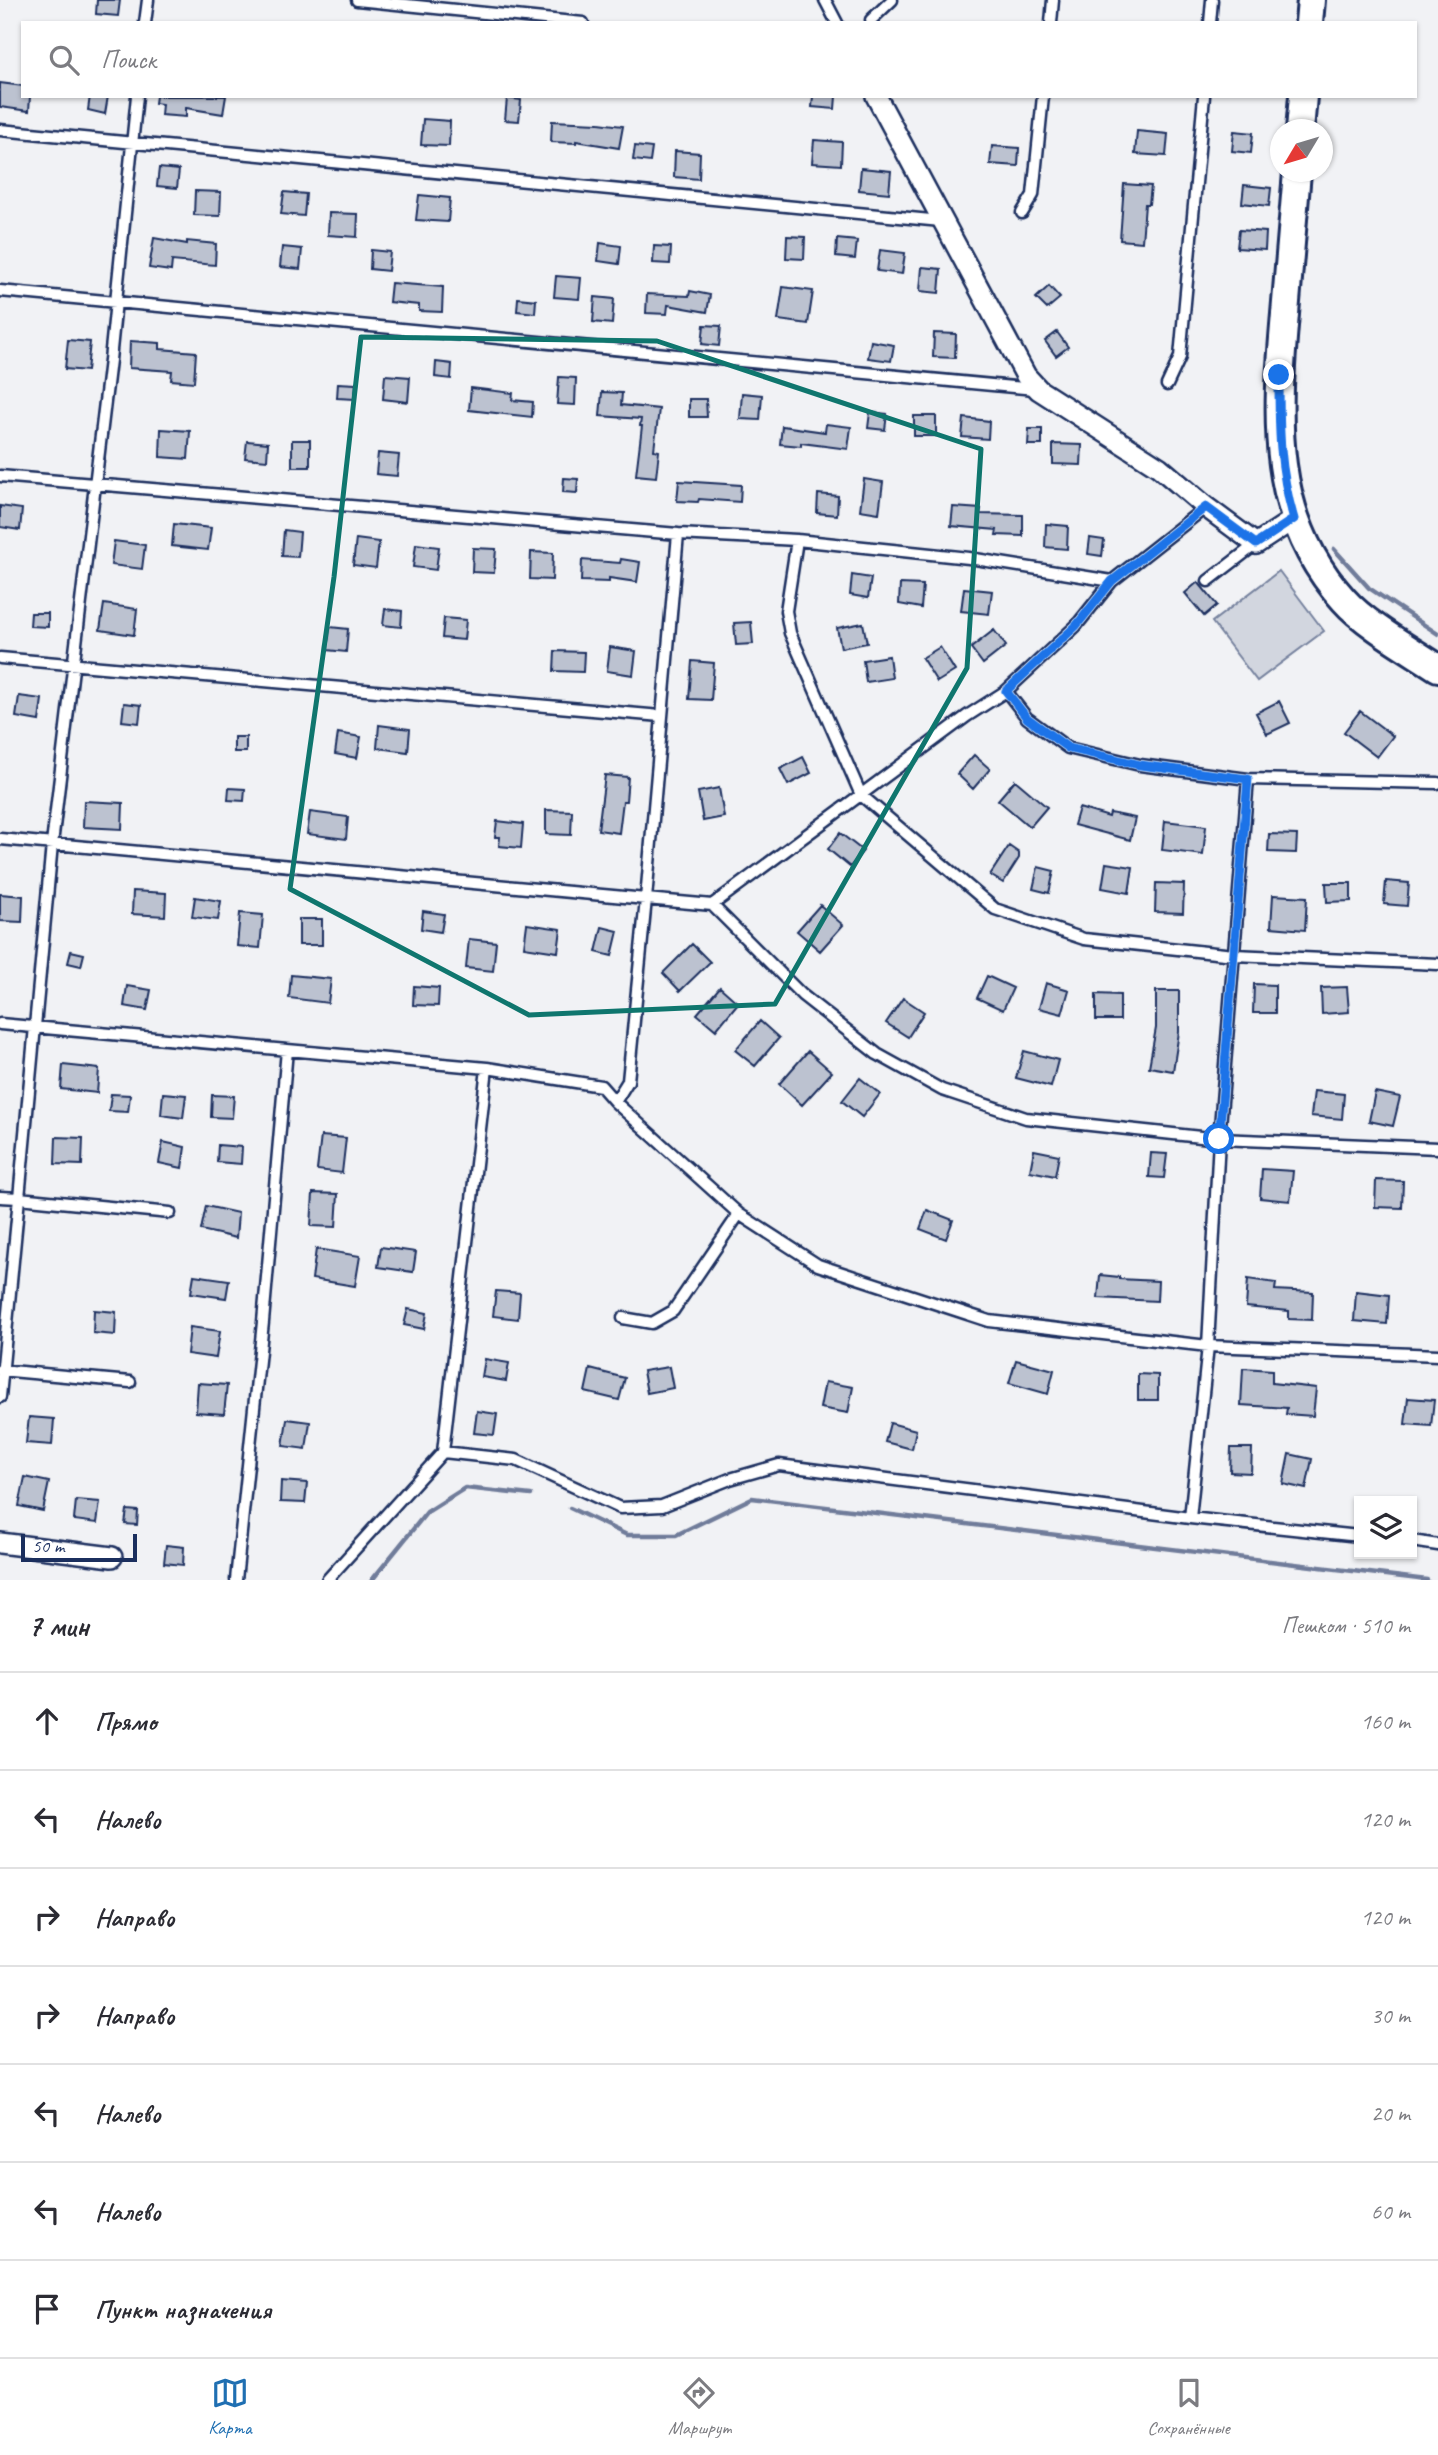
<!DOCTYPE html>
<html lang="ru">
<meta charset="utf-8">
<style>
body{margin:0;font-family:Caveat,sans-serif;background:#f2f2f3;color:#2b2b33}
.controls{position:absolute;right:21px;bottom:21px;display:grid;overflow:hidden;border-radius:0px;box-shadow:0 2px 5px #0004}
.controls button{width:63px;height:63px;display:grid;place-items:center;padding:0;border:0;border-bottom:2px solid #e1e1e2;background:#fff;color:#2b2b33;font:35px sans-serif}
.compass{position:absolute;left:1270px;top:119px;width:63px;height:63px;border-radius:50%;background:#fff;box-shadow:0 2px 5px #0004;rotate:232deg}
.scale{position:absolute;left:21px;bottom:18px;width:116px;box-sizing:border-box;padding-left:7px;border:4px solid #1b2f5e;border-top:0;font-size:19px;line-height:24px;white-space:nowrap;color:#1b2f5e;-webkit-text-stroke:5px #fff;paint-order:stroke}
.stop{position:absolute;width:21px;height:21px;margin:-16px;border:5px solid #1a73e8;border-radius:50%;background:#fff}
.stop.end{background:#1a73e8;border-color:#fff;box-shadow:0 2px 7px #0008}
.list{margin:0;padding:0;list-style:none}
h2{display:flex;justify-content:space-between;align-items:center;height:91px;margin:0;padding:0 28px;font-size:30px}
h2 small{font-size:23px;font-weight:400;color:#7c7c81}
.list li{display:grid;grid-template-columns:46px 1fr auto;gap:21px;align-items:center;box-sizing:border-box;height:98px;padding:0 28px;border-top:2px solid #e1e1e2}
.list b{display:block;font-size:26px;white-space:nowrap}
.list em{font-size:23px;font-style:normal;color:#7c7c81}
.icon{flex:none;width:38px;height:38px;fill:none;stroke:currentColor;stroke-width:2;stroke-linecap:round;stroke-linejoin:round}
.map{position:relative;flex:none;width:1438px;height:1580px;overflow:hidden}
.search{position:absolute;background:#fff;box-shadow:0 2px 5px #0004;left:21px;right:21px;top:21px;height:77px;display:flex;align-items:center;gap:18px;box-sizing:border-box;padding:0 24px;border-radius:0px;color:#7c7c81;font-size:26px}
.sheet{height:777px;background:#fff}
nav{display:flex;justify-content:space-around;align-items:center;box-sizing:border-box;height:98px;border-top:2px solid #e1e1e2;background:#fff;font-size:19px;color:#7c7c81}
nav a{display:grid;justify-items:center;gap:4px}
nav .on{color:#1f6fb2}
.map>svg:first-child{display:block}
</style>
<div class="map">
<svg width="1438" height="1580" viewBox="0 0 1438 1580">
<rect width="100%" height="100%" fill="#f1f2f5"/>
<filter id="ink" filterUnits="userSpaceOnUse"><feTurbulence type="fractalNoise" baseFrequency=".0143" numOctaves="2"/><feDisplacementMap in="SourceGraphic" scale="14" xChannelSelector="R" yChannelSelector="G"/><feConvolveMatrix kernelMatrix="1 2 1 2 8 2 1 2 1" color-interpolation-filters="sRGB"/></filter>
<g filter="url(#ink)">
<path fill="#d2d6df" stroke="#76829e" stroke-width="2" d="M1279,571L1324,631L1257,681L1212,622Z"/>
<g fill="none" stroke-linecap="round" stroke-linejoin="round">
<path stroke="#707c9a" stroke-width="4.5" d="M1334,549L1369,588L1438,634
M570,1508L627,1535H676L752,1498L1427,1580
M372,1580L427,1512L465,1488L531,1495"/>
</g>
<path fill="#bcc2d0" stroke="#1b2f5e" stroke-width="2" d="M97,0H120L118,16L96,14Z
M0,83L23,86V96H30L29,111L0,107Z
M90,96H108L105,114L88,110Z
M156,96H226L223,114L186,108V117L161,115L162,104L155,103Z
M813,96H836L835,109L812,107Z
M507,98L521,100L519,121L505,120Z
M423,119L450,121L449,146L421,145Z
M552,121L599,123L623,126L619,148L576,141V143L551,142Z
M1137,131L1168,134L1166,156L1135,154Z
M1234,131L1253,133L1251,153L1232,151Z
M814,140L842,142L841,165L812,163Z
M635,146L652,148L650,162L633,160Z
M992,146L1019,148L1018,166L990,164Z
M675,151L700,153L699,179L674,177Z
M159,168L179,170L177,188L157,186Z
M861,168L891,171L889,193L859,190Z
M1124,184L1151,186L1149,204H1145L1142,242L1120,240Z
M1244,185L1271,188L1269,206L1242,203Z
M195,191L221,192L220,216L194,215Z
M284,192L306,194L304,216L281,214Z
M419,195L450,198L448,222L416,220Z
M329,213L358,214L357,237L328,235Z
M1239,230L1266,232L1265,250L1237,248Z
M787,236L805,237L804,259L786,258Z
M154,238L187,244V241L216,244L215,265L172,261L171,271L149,268Z
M837,239L857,241L855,259L836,257Z
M600,243L621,246L619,264L598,261Z
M654,246L671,247L670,264L653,263Z
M282,247L302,249L300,269L280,267Z
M371,250L390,252L388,271L370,269Z
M880,250L905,253L902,274L877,271Z
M922,267L941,269L939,293L920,291Z
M556,276L581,278L579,299L554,297Z
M391,283L443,287L442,312L419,311V305L389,302Z
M1049,286L1060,298L1047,309L1036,298Z
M783,287L813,291L808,324L778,320Z
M690,291L710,295L707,312L668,305L667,314L646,313L647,294L689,296Z
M595,297L614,299L612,324L593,322Z
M518,298L536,300L535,313L517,311Z
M704,325L721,326L719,346L702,344Z
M1057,332L1068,347L1056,356L1045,341Z
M934,333L956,334L955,358L933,357Z
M68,340L90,342L87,371L65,369Z
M130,341L160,343V349L196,352L194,382L171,380L172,371L129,368Z
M871,341L894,345L891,361L868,358Z
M436,362L452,364L451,379L435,377Z
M385,375L410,377L408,402L383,399Z
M559,377L576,378L575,405L557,404Z
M338,383L356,384L355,399L337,398Z
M471,388L513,393L512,400L533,402L532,417L469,410Z
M602,392L622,393L621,405L659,409L654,450L659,451L656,477L636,475L642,426H640L641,419L600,416Z
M742,393L762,395L760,420L740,419Z
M689,399H706L707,417H689Z
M870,412L887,414L885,430L868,428Z
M914,416H936V436H914Z
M964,418L989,421L988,439L962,437Z
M826,424L851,427L848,449L801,443V446L780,444L782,426L825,432Z
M161,429L190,431L188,459L160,457Z
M1029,429H1042V445H1028Z
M292,440H310V467H292Z
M247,441L268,443L267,460L245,458Z
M1053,444L1082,445L1081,465L1053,464Z
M378,453L399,455L397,476L376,474Z
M564,478L578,479L577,493L563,492Z
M864,479L883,482L879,513L860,510Z
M679,481L741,485L740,502L699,499L698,502L677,501Z
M818,494L838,496L837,515L817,513Z
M0,506L22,509L20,530L0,527Z
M953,507L981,509L980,514L1023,515V536L996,535L997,530L951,526Z
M174,524L211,528L208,550L172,546Z
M1046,524L1068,526L1067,549L1045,547Z
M284,530L300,532L298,557L282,556Z
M1090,538L1104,540L1102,556L1088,554Z
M356,539L379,542L376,568L353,565Z
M114,541L145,545L142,569L111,565Z
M416,544L439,547L436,570L413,567Z
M473,548L496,549L494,573L472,572Z
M531,552L553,553L552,580L530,579Z
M621,559L640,562L637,582L609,578V582L581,581L582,560L620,563Z
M852,575L871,578L868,598L850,595Z
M1198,582L1217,605L1204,616L1185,593Z
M900,584L923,585L921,608L899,604Z
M964,588L992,591L989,614L961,611Z
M104,604L137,609L134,635L100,630Z
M385,609L402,611L401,627L383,625Z
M31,613H48V627L30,626Z
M444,618L466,620L464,640L442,638Z
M751,622L753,644L736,645L734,623Z
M863,623L867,643L841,648L837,628Z
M330,627L348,629L346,652L327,650Z
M994,630L1006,646L983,664L971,648Z
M610,647L636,651L633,675L607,671Z
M940,647L955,671L937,682L922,658Z
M555,651L584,652L583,672L554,671Z
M889,656L892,678L866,682L863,660Z
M692,661L714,663L711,700L689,699Z
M19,696L42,699L39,721L16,717Z
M1279,701L1290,723L1267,734L1256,713Z
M124,703L141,705L139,723L122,721Z
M1360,711L1393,736L1377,757L1344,732Z
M379,725L410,729L408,752L377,748Z
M338,733L361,737L357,758L335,754Z
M234,737H246V752H234Z
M974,755L990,769L973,789L957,774Z
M803,757L811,773L788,785L780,769Z
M605,775L628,777L626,801H623L619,833L598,830Z
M1015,780L1047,807L1030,827L998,800Z
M229,788L245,789L244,801L228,800Z
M719,788L724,817L703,821L698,792Z
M84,801L123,803L122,829L83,827Z
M1079,808L1109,817L1110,813L1135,818L1130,840L1074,825Z
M546,810L572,811L571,835L546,834Z
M310,812L348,817L346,839L307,834Z
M497,821L523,824L521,848L499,846L500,837H495Z
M1165,821L1206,826L1203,855L1162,850Z
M840,833L863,851L850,867L828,849Z
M1269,834L1297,835L1296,853L1268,852Z
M1009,846L1019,853V858L1003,883L990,875Z
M1106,863L1133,867L1129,893L1102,888Z
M1038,867L1054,871L1049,893L1033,889Z
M1386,881L1409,883L1407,906L1384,904Z
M1156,883L1184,884L1183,913L1155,912Z
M1326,883H1351V901L1327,902Z
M133,891L166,893L165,916L132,914Z
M0,894L23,896L22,922L0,921Z
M1273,895L1307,897L1305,930L1271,927Z
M195,897L221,901L218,920L192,917Z
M820,905L843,925L820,951L797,931Z
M423,911L444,914L441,932L421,929Z
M240,913L263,915L260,948L237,946Z
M299,919H322V945H299Z
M527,924L561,929L558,952L524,947Z
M602,927L618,931L612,956L596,952Z
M469,939L496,942L493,971L466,968Z
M692,944L710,962L680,991L663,973Z
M71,951L84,954L81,966L68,963Z
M291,975L331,979L328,1003L289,998Z
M987,976L1013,988L1003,1010L977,998Z
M1046,983L1069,990L1062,1014L1039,1008Z
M1254,984L1275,985V1013H1253Z
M127,986L151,990L147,1010L124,1006Z
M414,986L439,988L438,1006L413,1005Z
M720,987L738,1003L716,1030L697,1014Z
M1347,987L1349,1012L1322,1014L1321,988Z
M1156,991H1179V1032L1173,1071L1149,1067L1156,1028Z
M1096,994L1120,995V1020H1096Z
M903,998L924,1012L908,1037L886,1023Z
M760,1021L779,1038L755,1066L735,1050Z
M808,1051L832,1072L802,1105L779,1084Z
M1024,1051L1058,1060L1051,1087L1016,1078Z
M63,1065L99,1069L97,1093L61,1089Z
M860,1078L880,1094L862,1117L842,1101Z
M1314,1091L1344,1094L1342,1119L1311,1116Z
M1375,1092L1400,1097L1393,1126L1369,1121Z
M163,1093L186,1095L183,1118L161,1115Z
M111,1094L130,1095L128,1112L109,1111Z
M212,1095L234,1096L232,1118L211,1117Z
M321,1136L346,1138L342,1173L317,1170Z
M56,1137L83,1138L82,1165L55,1164Z
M163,1142L185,1147L182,1168L159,1163Z
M218,1145L242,1147L241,1164L217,1162Z
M1034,1150L1059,1155L1055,1176L1030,1171Z
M1151,1153L1167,1154L1164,1178L1149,1177Z
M1262,1169L1293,1171L1290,1201L1260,1198Z
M1376,1180L1403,1181L1402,1208L1375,1207Z
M313,1193L338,1194L336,1227L311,1226Z
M206,1206L238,1213L236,1238L201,1230Z
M927,1210L953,1220L946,1239L920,1229Z
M381,1247L416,1252L413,1272L378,1267Z
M316,1249L360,1256L355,1286L312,1279Z
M194,1275L229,1280L226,1298L191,1293Z
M1100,1275L1119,1277V1279L1158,1281L1157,1301L1098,1298Z
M1248,1279L1276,1283L1275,1290L1313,1292L1312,1320L1289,1319V1311L1246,1307Z
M496,1291L520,1293L518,1319L493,1316Z
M1356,1291L1389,1295L1387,1324L1354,1321Z
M408,1309L427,1313L424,1329L404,1325Z
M94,1310L116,1312L115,1335L93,1333Z
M190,1327L220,1331L216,1358L187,1354Z
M485,1359L509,1363L506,1381L482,1377Z
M1016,1360L1054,1370L1048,1394L1009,1383Z
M669,1367L673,1388L647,1393L643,1371Z
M1243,1368L1272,1370V1383L1316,1388L1313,1416L1286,1414L1287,1408L1241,1405Z
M590,1369L625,1378L619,1400L585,1392Z
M1138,1374L1158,1375V1400H1138Z
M825,1382L853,1387L848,1413L820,1408Z
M198,1383L227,1385L224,1414L196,1412Z
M1408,1398L1434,1400L1431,1426L1405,1424Z
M477,1411L497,1414L494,1435L474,1433Z
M29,1417L54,1419L52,1445L26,1443Z
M287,1419L310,1422L306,1449L283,1446Z
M890,1423L916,1430L912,1449L885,1442Z
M1231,1448H1252L1251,1473L1230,1472Z
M1289,1454L1312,1459L1306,1489L1283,1484Z
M25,1477L49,1482L43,1511L19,1506Z
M281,1481L307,1483L305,1503L280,1502Z
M76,1500L100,1502L97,1523L74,1520Z
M127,1510L138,1511L137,1525L125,1524Z
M166,1545L184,1547L183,1565L164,1563Z"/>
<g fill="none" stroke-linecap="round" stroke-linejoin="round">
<defs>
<path id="lane" d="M357,0L583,23
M825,0L837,23
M871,20L892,0
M145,23L148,0
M1051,23L1053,0
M1210,23L1212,0
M0,130L941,221
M1022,213L1033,195L1043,96
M0,291L1035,389
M1167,385L1180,357L1204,96
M0,476L678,534L797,540L969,558L1112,581L1206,507
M797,540L786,611L790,633L861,795L995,909L1084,939L1234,955L1438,964
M1208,581L1256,544
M0,658L661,716
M1006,691L1027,718L1068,748L1140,765L1248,779L1438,783
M0,839L646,899L678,534
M712,905L802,995L877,1054L942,1090L1026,1118L1219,1139L1438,1148
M0,1024L487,1068L601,1086L615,1102L739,1214L818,1265L989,1321L1208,1346L1438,1355
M615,1102L628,1081L646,899L712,905L967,716L1006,691L1076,626L1112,581
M0,1197L19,1198L52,844L110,360L137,96
M623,1318L652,1323L673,1311L739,1214
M0,1370L130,1382
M0,1397L19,1198L170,1213
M443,1452L487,1068
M1190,1518L1208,1346L1219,1139L1248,779
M1412,1541L1438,1545
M236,1580L263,1322L287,1050
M327,1580L443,1452L516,1460L620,1508L662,1506L730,1479L779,1465L1190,1518L1359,1536"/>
<path id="street" d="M876,96L1026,376L1039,390L1159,467L1206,507L1256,544L1294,519
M0,1543L112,1557"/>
<path id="secondary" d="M1309,23L1311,0
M1300,130L1303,96
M1297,172C1293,219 1289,267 1285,314C1276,417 1269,518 1344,600C1365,624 1411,650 1438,668"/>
</defs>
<use href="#lane" stroke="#1b2f5e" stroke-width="15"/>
<use href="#street" stroke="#1b2f5e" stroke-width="24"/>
<use href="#secondary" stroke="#1b2f5e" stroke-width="32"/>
<use href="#lane" stroke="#fff" stroke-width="10"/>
<use href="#street" stroke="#fff" stroke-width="19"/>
<use href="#secondary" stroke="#fff" stroke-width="26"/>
</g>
</g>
<g fill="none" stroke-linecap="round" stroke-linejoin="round" filter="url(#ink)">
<path stroke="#1a73e8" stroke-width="9" d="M1219,1139L1248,779L1140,765L1068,748L1027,718L1006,691L1076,626L1112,581L1206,507L1256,544L1294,519C1279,468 1279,428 1279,375"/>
</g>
<path fill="none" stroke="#0f766e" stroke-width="5" stroke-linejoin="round" d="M361,337L657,341L981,449L967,668L775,1004L529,1015L290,889L334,577Z"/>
</svg>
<div class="controls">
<button><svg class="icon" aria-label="layers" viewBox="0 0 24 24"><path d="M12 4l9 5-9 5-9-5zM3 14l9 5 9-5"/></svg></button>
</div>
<svg class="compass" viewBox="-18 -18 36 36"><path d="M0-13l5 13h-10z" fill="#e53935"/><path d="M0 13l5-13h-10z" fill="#7c7c81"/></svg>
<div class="scale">50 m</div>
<div class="stop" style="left:1219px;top:1139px"></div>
<div class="stop end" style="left:1279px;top:375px"></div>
<div class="search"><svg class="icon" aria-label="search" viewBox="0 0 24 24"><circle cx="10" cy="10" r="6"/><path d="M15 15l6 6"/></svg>Поиск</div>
</div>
<section class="sheet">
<h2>7 мин<small>Пешком · 510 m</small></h2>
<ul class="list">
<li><svg class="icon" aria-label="ahead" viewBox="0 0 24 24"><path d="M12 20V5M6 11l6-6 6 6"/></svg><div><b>Прямо</b></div><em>160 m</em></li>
<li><svg class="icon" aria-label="left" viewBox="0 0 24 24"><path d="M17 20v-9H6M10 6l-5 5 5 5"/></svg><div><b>Налево</b></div><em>120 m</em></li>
<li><svg class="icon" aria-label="right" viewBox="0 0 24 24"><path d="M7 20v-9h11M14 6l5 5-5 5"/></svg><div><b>Направо</b></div><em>120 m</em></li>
<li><svg class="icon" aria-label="right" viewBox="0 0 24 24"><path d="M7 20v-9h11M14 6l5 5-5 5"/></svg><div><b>Направо</b></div><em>30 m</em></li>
<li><svg class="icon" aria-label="left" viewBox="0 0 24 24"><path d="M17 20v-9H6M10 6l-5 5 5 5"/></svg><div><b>Налево</b></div><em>20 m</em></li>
<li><svg class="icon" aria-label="left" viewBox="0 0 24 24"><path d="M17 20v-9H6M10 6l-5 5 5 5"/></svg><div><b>Налево</b></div><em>60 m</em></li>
<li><svg class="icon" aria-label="arrive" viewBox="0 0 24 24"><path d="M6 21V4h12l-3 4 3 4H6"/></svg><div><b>Пункт назначения</b></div></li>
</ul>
</section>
<nav>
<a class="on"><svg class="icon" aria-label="map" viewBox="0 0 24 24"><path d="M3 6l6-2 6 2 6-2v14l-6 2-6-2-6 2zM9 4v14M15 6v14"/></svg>Карта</a>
<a><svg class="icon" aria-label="directions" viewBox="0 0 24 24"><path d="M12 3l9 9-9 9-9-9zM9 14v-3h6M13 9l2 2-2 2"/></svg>Маршрут</a>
<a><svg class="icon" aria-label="saved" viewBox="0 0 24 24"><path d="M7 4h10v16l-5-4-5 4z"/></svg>Сохранённые</a>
</nav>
